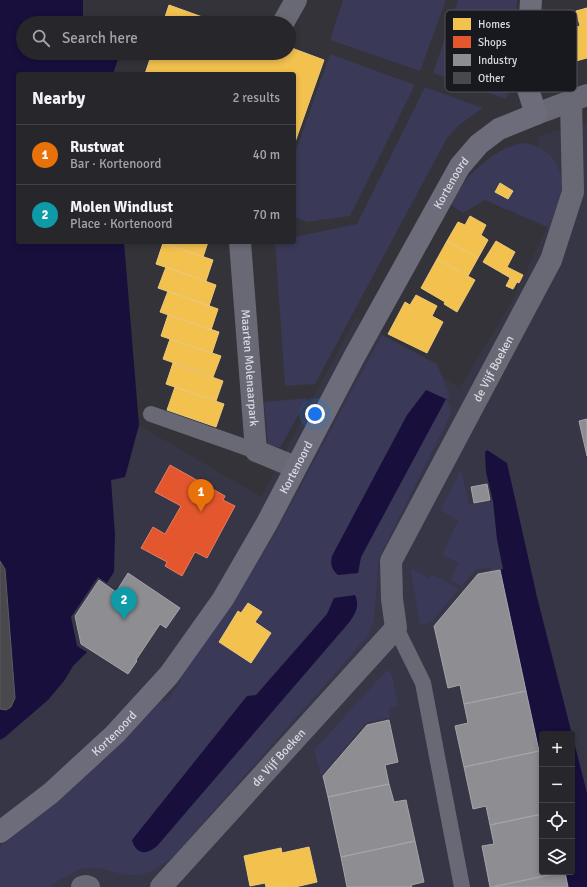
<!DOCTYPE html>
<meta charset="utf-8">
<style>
body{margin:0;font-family:Signika,sans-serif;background:#2e2e33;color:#f1f3f6}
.controls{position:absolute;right:12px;bottom:12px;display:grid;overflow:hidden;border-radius:4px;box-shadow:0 2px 6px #0003}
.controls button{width:36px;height:36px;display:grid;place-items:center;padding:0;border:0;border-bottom:1px solid #424347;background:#26262b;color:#f1f3f6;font:20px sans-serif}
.you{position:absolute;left:315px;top:414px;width:14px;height:14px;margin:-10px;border:3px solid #fff;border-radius:50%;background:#1a73e8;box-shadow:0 0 0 6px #1a73e833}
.badge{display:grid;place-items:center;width:26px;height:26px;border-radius:50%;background:#a0a0a7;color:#fff;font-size:13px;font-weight:700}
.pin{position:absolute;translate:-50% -33px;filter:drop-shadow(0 1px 2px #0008)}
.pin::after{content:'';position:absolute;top:21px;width:14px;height:12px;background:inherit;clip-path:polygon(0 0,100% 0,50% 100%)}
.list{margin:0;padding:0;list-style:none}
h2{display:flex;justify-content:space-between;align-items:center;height:52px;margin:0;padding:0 16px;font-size:17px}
h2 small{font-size:13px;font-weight:400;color:#a4a5a9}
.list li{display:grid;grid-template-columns:26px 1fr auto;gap:12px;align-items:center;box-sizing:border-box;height:60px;padding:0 16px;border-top:1px solid #424347}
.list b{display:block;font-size:15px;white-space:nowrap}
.list p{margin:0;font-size:13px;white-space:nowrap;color:#a4a5a9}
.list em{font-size:13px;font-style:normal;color:#a4a5a9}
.icon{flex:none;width:22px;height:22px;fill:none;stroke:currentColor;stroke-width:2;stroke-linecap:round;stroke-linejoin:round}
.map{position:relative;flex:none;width:587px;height:887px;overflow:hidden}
.search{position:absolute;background:#26262b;box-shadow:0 2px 6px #0003;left:16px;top:16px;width:280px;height:44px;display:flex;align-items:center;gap:10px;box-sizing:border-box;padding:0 14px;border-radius:22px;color:#a4a5a9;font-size:15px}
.panel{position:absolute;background:#26262b;box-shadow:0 2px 6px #0003;left:16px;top:72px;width:280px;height:172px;border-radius:4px}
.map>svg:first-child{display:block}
</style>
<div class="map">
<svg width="587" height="887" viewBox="0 0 587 887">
<rect width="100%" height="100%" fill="#333339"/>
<path fill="#363646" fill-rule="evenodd" d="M587,121V887H0V740L5,737L64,681L73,666L87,653L77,646L71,617L98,577L115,535L111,480L125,477L139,425L261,497L356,317L459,388L509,307L550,221L537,137ZM542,734H572V872H542Z"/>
<path fill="#3a3957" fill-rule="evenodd" d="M343,0H446L420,71L330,40Z
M458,0H517C515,29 517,73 506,99L433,73Z
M330,54L415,85L350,216L307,222L294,217V156Z
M425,87L483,108L458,126L447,138L315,384L285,386L275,242H294V237L357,224Z
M524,143C541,146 554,154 559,170C561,176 562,180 562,186C560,200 553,215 549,228L485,200L463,213L451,205C454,199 458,192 462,186C474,168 502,145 524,143Z
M382,335L437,364L450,397L446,399L452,412L379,558L374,620L368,636L171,859L151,872L139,875H125L99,868H83L61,879L50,887H0V847L67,793L125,738L160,700L165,703L182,680L178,677L235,598L272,539ZM446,399L361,557L358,573L338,575L333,570L330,562ZM334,598L346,626L157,846L152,850L133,840L247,696H256L327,614Z
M308,398L280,448L268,444L264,402Z
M461,469L469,505L493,501L497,539L503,569L491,572L490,567L475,570L462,586L450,580L458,563L442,555L458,521L440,510Z
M412,569L429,578L432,574L459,589L430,623L420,625L411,572Z
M386,671H389L392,675L398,706L389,708L390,718L367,722L321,776L314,750Z"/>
<path fill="#180f3d" d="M0,0H83V22L85,23H23V53H120L113,74H18V242H124L139,425L125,477L111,480L115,535L114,572L107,583L98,577L71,617L77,646L87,652L73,666L64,681L48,700L5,737L0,740Z
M426,390L446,399L361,557L358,573L338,575C332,570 330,564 332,556L407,415Z
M487,450L507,463L537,597L587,793V887H568L565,872H572V734H542V766L500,570L503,569L497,539L493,501L486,472L485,452Z
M355,595C361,607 353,618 346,626L157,846C147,855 136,855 132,840L247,696L256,695L327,614L334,598Z"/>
<path fill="#f2c14e" stroke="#ebc87a" d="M169,5L219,23H163Z
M587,8V58L557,66L549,34L580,26L576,11Z
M289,47L324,60L294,145V74H145L152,53H289Z
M500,183L513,191L508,199L495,192Z
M470,216L486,225L481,235L488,240L478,258L447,241L458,222L465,225Z
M447,241L478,258L468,276L437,259Z
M496,241L515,252L507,267L523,275L519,283L483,262Z
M161,242H208L203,257Z
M163,243L213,260L206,281L156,264Z
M437,259L475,280L457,312L444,304L445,302L421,288Z
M166,267L216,285L209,306L158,288Z
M510,278L517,282L513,289L506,286Z
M168,291L218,309L211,330L160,312Z
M416,295L437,306L432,316L443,322L427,353L388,334L405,302L410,305Z
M168,315L219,332L212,353L161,336Z
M170,339L221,356L213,377L163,359Z
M173,363L223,381L216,401L166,384Z
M175,387L224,404L216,427L167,410Z
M248,603L262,612L255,622L271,633L251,663L219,642L238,611L241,613Z
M309,847L317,882L295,887H266L265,883L250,886L244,856L281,848L282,853Z"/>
<path fill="#e4572e" stroke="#e17e64" d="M170,465L225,496L223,500L235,506L207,558L195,552L182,576L165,566L167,562L141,548L153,527L165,534L181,506L155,492Z"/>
<path fill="#8d8d92" stroke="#a4a4aa" d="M587,419V456L579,421Z
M487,484L490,500L474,503L471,487Z
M500,570L526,691L464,704L460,685L448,688L434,626L478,574Z
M128,573L180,608L166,628L160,624L136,660L137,661L128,674L81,644L75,616L99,580L116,592Z
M526,691L539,751L464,767L455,726L468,723L464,704Z
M389,720L398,762L385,765L389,784L328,797L323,776L367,725Z
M539,751L542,765V814L490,825L486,806L473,809L464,767Z
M389,784L394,802L406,800L415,841L341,857L328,797Z
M542,814V872H564L490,887L482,846L494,844L490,825Z
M415,841L424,882L411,885L412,887H347L341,857Z
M565,872L568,887H494L564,872Z"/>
<path fill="#48484d" stroke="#5b5b60" d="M0,561L5,569L15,698L11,707L6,710L0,709Z"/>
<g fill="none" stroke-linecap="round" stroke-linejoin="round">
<path stroke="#696976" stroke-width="16" d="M151,414L256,451
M396,628L423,683L462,887"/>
<g stroke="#696976" stroke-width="22">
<path d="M283,23L296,0"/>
<path d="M536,114L587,95"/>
<path id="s1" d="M240,242L256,451L295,467"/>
<path d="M82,887L86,886L89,887"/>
<path id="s2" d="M161,887L396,628L392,599L391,561L551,260L573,192L571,101"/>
</g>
<path stroke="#6c6c7a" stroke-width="22" id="s3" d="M0,832L51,793L115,734L169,675L223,599L267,523L354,357L460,166L479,144L499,129L536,114L526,83L531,0"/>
</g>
<g text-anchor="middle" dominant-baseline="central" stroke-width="4" stroke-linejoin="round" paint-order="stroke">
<g font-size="12" fill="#dadae2" stroke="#18191e">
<text stroke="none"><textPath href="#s3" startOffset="799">Kortenoord</textPath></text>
<text stroke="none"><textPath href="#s1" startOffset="126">Maarten Molenaarpark</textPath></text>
<text stroke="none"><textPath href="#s2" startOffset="635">de Vijf Boeken</textPath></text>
<text stroke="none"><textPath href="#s3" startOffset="475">Kortenoord</textPath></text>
<text stroke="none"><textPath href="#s3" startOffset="151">Kortenoord</textPath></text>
<text stroke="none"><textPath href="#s2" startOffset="175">de Vijf Boeken</textPath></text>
</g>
</g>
<rect x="445" y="10" width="132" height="82" rx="6" fill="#18191e" stroke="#525359" stroke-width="1"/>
<rect x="453" y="18" width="18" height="12" fill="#f2c14e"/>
<rect x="453" y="36" width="18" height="12" fill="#e4572e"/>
<rect x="453" y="54" width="18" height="12" fill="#8d8d92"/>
<rect x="453" y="72" width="18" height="12" fill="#48484d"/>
<g font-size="11" fill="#dadae2">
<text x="478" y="28">Homes</text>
<text x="478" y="46">Shops</text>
<text x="478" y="64">Industry</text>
<text x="478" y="82">Other</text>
</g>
</svg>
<div class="controls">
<button>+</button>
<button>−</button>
<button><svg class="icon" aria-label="locate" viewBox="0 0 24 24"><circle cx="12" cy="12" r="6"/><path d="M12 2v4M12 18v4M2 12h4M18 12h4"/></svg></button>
<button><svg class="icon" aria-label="layers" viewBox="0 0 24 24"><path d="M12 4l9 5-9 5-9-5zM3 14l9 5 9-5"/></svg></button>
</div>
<div class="you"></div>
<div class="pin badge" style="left:201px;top:512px;background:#e8710a">1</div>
<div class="pin badge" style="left:124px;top:620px;background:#0f9aa8">2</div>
<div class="search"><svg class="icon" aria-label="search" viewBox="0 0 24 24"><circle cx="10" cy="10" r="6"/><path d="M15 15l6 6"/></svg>Search here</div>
<section class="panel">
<h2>Nearby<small>2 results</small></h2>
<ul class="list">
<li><span class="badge" style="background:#e8710a">1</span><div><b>Rustwat</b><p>Bar · Kortenoord</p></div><em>40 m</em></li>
<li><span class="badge" style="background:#0f9aa8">2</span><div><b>Molen Windlust</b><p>Place · Kortenoord</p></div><em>70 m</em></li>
</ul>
</section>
</div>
